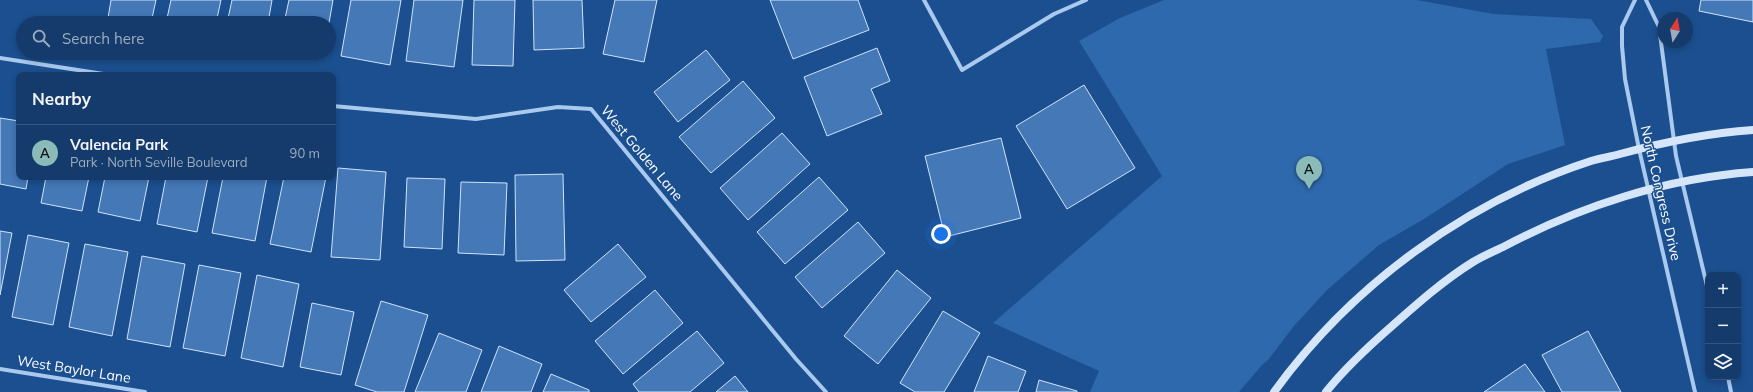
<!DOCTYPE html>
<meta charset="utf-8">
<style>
body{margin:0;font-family:Mulish,sans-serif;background:#214673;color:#f1f3f6}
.controls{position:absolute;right:12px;bottom:12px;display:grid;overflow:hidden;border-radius:8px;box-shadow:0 2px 6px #0003}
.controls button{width:36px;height:36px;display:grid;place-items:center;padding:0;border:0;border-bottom:1px solid #33557e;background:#143b6b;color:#f1f3f6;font:20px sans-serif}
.compass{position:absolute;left:1657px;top:12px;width:36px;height:36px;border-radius:50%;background:#143b6b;box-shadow:0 2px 6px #0003;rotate:11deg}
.you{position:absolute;left:941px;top:234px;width:14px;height:14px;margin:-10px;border:3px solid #fff;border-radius:50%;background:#1a73e8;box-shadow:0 0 0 6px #1a73e833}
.badge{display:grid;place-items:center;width:26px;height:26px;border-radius:50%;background:#8bbbb9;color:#111;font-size:13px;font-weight:700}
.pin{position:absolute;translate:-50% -33px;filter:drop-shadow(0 1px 2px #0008)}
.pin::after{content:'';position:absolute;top:21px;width:14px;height:12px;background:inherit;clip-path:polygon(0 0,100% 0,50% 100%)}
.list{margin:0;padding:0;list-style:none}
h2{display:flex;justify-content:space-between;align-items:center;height:52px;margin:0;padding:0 16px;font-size:17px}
h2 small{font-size:13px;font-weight:400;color:#9dadc1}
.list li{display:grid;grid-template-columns:26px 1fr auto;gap:12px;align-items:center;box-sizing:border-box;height:56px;padding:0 16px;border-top:1px solid #33557e}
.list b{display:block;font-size:15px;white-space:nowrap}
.list p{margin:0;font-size:13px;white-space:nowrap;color:#9dadc1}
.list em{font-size:13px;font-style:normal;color:#9dadc1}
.icon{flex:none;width:22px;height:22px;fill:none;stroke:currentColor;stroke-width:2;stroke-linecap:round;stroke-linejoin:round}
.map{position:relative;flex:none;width:1753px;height:392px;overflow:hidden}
.search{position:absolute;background:#143b6b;box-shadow:0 2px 6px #0003;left:16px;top:16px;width:320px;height:44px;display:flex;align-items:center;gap:10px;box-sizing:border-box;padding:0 14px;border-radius:22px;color:#9dadc1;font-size:15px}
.panel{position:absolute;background:#143b6b;box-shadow:0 2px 6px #0003;left:16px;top:72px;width:320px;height:108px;border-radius:8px}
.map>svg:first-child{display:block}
</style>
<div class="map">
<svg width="1753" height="392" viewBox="0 0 1753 392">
<rect width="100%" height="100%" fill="#1b4f8f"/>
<path fill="#2e69ad" d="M1164,0H1417L1493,14L1591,19L1603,36L1600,42L1546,49L1565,145L1508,164L1424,219L1379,245L1327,290L1294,326L1268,360L1262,365L1239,392H1090L1099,371L993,323L1162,176L1079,41L1120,18Z"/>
<path fill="#4478b7" stroke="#cfe3fa" d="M111,0H156L151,23H132L108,18Z
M171,0H221L216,23H166Z
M232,0H272L268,23H227Z
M289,0H333L329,23H284Z
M351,0H401L390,65L341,56Z
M414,0H463L454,67L406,61Z
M474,0H515L513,66L472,65Z
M533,0H582L584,48L534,50Z
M615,0H657L644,62L603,54Z
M770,0H858L869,30L793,59Z
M1701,0H1753V22L1699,11Z
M877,48L890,81L871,89L882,114L827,136L804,77Z
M706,50L730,80L678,122L654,92Z
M743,81L775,118L711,173L679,137Z
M1084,85L1135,168L1067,209L1016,126Z
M0,118L19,121V177H28L26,189L0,184Z
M782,133L810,164L748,220L720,188Z
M1001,138L1021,218L945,237L925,156Z
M338,168L386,172L380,260L331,257Z
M563,174L565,260L516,261L515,175Z
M46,177H89L82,211L41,203Z
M105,177H149L140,221L98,212Z
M166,177H208L197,232L157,224Z
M223,177H267L255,241L212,233Z
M284,177H326L311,252L270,244Z
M819,177L848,210L785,264L757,232Z
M407,178L445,179L442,249L404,247Z
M461,182L507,183L504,255L458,253Z
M858,222L885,253L822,308L795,277Z
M0,231L12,233L0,295Z
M28,235L69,243L53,325L12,317Z
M85,244L128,252L112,336L69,327Z
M618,244L646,277L591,322L564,290Z
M142,256L185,264L170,347L127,339Z
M199,265L241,273L225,356L183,348Z
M897,270L931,298L878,364L844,336Z
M257,275L299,284L283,367L241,358Z
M655,290L683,323L623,374L595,341Z
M381,301L428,315L404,392H377L355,385Z
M312,303L354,312L341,375L300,367Z
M943,311L980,333L944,392H915L900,383Z
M697,331L724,363L690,392H639L633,384Z
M1588,331L1621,392H1562L1542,355Z
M439,333L482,350L466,392H415Z
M499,346L542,364L531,392H481Z
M988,356L1026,371L1018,392H974Z
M1525,364L1545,392H1484Z
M551,374L589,390V392H543Z
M735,376L748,392H716Z
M1039,380L1077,391V392H1036Z"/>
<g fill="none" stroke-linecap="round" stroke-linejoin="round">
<path stroke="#a9c9ee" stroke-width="4" d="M924,0L962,70L1054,14L1086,0
M1635,0L1622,27V46L1625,79L1639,149L1695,392
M1646,0L1659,27L1676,156L1708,290
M0,58L110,75
M333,106L476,119L558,107L591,109L796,359L826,392
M0,369L145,392
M1728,377L1731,392"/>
<path stroke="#d6e6fa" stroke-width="8" d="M1274,392C1351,286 1465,202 1591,161C1600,158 1610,157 1620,154C1664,142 1708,133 1753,130
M1326,392C1345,368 1369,346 1392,326C1418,303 1444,280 1473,262C1483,256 1495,251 1505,246C1581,206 1667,178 1753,172"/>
</g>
<g text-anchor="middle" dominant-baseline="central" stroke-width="3" stroke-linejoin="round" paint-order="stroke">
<g font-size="14" fill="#fff" stroke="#1b4f8f">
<text transform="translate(642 153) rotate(50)">West Golden Lane</text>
<text transform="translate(1661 193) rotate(77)">North Congress Drive</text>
<text transform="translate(74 369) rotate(9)">West Baylor Lane</text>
</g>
</g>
</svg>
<div class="controls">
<button>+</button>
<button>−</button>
<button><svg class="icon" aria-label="layers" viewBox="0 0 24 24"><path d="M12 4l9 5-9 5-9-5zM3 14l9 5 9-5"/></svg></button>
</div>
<svg class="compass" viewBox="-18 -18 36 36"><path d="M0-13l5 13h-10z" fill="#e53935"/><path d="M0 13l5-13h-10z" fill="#9dadc1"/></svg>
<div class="you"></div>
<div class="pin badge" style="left:1309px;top:189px">A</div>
<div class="search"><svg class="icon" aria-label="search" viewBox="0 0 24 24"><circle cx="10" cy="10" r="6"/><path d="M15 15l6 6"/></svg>Search here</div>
<section class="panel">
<h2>Nearby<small></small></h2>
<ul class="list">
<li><span class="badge">A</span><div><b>Valencia Park</b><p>Park · North Seville Boulevard</p></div><em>90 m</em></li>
</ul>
</section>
</div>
